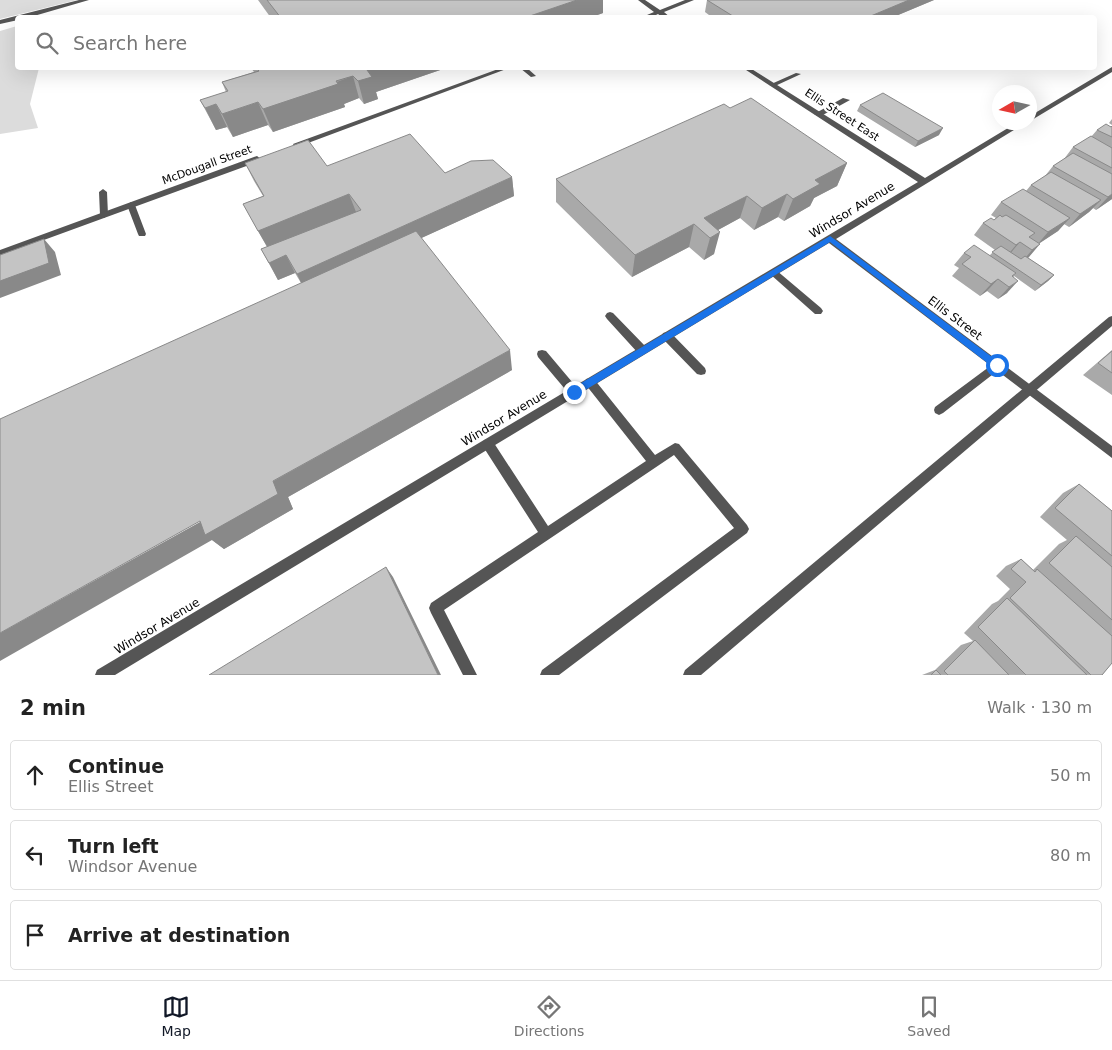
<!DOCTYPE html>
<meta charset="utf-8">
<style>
body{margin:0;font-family:"DejaVu Sans",sans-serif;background:#f6f6f6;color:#222}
.compass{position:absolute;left:992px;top:85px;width:45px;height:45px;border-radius:50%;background:#fff;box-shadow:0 5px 20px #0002;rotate:261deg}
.stop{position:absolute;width:15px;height:15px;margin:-11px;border:4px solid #1a73e8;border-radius:50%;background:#fff}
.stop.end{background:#1a73e8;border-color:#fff;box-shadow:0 1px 5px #0008}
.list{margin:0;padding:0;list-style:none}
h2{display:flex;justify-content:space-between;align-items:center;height:65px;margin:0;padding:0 20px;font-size:21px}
h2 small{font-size:16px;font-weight:400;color:#767676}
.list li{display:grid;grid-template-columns:32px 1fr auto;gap:15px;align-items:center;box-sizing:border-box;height:70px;margin:0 10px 10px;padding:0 10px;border:1px solid #e0e0e0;border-radius:5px}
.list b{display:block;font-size:19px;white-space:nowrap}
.list p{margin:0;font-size:16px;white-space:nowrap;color:#767676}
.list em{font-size:16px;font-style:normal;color:#767676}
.icon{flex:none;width:28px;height:28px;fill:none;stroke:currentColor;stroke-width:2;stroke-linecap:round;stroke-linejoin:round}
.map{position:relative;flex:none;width:1112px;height:675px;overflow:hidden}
.search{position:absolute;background:#fff;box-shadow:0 5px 20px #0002;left:15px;right:15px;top:15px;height:55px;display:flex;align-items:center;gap:12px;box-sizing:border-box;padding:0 18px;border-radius:5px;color:#767676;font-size:19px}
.sheet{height:305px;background:#fff}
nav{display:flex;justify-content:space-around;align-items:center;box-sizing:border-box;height:70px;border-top:1px solid #e0e0e0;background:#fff;font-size:14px;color:#767676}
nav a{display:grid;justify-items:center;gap:2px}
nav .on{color:#111827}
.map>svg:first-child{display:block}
</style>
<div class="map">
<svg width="1112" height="675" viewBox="0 0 1112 675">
<rect width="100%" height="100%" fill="#fff"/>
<path fill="#dcdcdc" d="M0,0H77L0,19Z
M17,26L18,68H39L30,104L38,128L0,134V31Z"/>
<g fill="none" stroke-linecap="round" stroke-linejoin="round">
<path fill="#555" fill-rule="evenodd" d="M520,68H527L536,76L531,77Z
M796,73L801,74L775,86L769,85Z
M843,98L850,100L821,116H818L814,114Z
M103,189L107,192L108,215L104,218L100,215L99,192Z
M131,202L135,205L146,234L145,236H139L138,234L127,205Z
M773,269L776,270L821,308L823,311L821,314H815L770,274L768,272Z
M610,312L613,313L646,347L647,350L646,353H638L607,319L605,316L607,313Z
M1112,316V326L701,675H683L685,670L1109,317Z
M667,332L671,333L705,368L706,371L705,374L701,375L697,374L663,339L662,336L663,333Z
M542,350L546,351L578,389L579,392L578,395L574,397L570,395L538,357L537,354L538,351Z
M997,361L1001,362L1002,365L1001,368L943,413L939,415L935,413L934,410L935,407Z
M590,378L594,379L655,455L675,443L679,444L747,525L749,529L747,533L559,675H540L542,670L734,528L674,455L444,610L477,675H463L431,613L429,608L431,603L538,532L484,448L482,444L484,440L488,439L492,440L548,526L646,461L586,385L585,382L586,379Z"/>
<path fill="#555" fill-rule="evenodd" d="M79,0H89L27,18H18V20L0,24V20Z
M638,0H645L660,10L685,0H694L664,12L671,18H663L658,14L650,18H640L654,12Z
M1112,67V72L1030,121V116Z
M501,68H509L300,146H294L293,144Z
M743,68H750L925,178L1018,122H1027L836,239L1112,446V458L829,243L115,675H95L97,670L918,182Z
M257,156L261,159L260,161L0,256V250Z"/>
</g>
<path fill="#a9a9a9" d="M258,0H603V13L589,18H271Z
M707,0H934L891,18H713L705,12Z
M251,68H446L376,92L378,99L364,104L359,98L344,104L345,107L273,132L268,125L233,137L227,127L216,130L200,100L226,92L222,82L254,72Z
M860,105L939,135L915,147L857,111Z
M730,108L847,163L837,186L814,198L810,206L784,221L778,217L754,230L740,218L718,230L714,254L704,260L689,247L632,277L556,202V179Z
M1112,119V125L1109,123Z
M1112,126V199L1096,210L1093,208L1089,212L1069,227L1064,224L1058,231L1039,243L1028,258L1054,275L1048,281L1035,291L1014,276L1007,293L998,299L987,291L980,296L952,276L959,268L954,265L964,253L990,255L995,250L974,235L983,223L994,220L996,218L991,215L1001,202L1026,191L1031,185L1045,176L1053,166L1064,159L1073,147L1091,137L1097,130Z
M245,163L327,166L512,177L514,196L421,238L512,370L288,497L293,509L224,549L212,540L301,283L295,273L278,280L261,249L267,247L243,204L263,196L254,181Z
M1112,350V395L1083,375Z
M1079,484L1112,511V663L1102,675H922L935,670L961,645L973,641L964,633L992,604L998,601L1010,589L996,576L1006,566L1021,559L1033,570L1059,544L1067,540L1040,517L1063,493Z"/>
<path fill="#898989" d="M577,0H603V13L589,18H524Z
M909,0H934L891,18H866Z
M375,68H446L376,92L378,99L364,104L358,81L367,70Z
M353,76L359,98L344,104L345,107L273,132L263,109Z
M258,102L268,125L233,137L222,114Z
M216,104L227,127L216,130L205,108Z
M943,128L939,135L915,147L918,141Z
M847,163L837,186L814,198L810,206L784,221L793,199L815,180Z
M512,177L514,196L305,291L297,274Z
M349,194L356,212L268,248L258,231Z
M787,194L778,217L754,230L762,208Z
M1112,194V199L1096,210L1108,197Z
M747,196L740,218L707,236L704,218Z
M1101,200L1089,212L1069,227L1080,214Z
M1070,218L1058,231L1037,245L1048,232Z
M694,224L689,247L632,277L635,255Z
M720,232L714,254L704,260L710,238Z
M44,239L55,252L61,275L0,298V281Z
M1020,242L1009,255L1006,257L1016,245Z
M1040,244L1029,257L1021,263L1032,250Z
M286,255L295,273L278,280L269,263Z
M1054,275L1048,281L1035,291L1041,285Z
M998,279L987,291L980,296L991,284Z
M1018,281L1007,293L998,299L1009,287Z
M510,350L512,370L288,497L293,509L224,549L212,540L0,661V633Z
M386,567L393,577L441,675H438Z"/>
<path fill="#c4c4c4" stroke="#898989" d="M267,0H577L524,18H281Z
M707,0H909L866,18H736Z
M256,68H375L367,70L372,77L358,81L353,76L336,81L338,84L263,109L258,102L222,114L216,104L205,108L200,100L228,91L222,82L259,71Z
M883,93L943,128L918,141L860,105Z
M751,98L847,163L815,180L820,184L793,199L787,194L762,208L747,196L704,218L720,232L710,238L694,224L635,255L556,179L724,104L730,108Z
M1106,124L1111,127L1112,126V137L1097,130Z
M410,134L445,173L471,161L493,160L512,177L297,274L286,255L269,263L261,249L361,210L349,194L258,231L243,204L264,196L245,163L308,140L327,166Z
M1091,136L1112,148V168L1073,147Z
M1073,153L1112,174V194L1108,197L1053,166Z
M1051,172L1101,200L1080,214L1031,185Z
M1023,189L1070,218L1048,232L1001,202Z
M1000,215L1002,217L1006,215L1035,233L1029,237L1040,244L1032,250L1020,242L1016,245L983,223L991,218L994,220Z
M416,231L510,350L273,481L278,494L205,535L200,521L0,633V419Z
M44,239L49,263L0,281V255Z
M974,245L1016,273L1012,276L1018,281L1009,287L998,279L991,284L962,264L971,257L964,253Z
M1001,246L1021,259L1025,256L1054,275L1041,285L992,252Z
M1112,351V373L1098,363Z
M1079,484L1112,511V556L1055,508Z
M1076,536L1112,567V620L1049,563Z
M1021,559L1035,572L1037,569L1112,636V663L1102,675H1091L1010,598L1026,582L1011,569Z
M386,567L438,675H209Z
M1007,598L1087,675H1026L978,627Z
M975,640L1009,675H948L944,671Z
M936,670L941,675H931Z"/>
<path fill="#1a73e8" d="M830,236L1000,363V368H994L830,242L577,395H571V389Z"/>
<g text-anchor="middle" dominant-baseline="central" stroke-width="4.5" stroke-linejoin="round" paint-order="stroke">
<g font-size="11" fill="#000" stroke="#fff">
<text transform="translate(842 115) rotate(33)">Ellis Street East</text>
<text transform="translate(207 165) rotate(-20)">McDougall Street</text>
</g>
<g font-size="12" fill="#000" stroke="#fff">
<text transform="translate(852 210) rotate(-31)">Windsor Avenue</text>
<text transform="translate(955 318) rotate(37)">Ellis Street</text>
<text transform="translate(504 418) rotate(-31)">Windsor Avenue</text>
<text transform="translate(157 626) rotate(-31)">Windsor Avenue</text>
</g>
</g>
</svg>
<svg class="compass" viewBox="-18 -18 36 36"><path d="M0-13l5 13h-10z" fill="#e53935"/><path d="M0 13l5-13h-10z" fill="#767676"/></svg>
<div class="stop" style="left:997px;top:365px"></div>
<div class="stop end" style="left:574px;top:392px"></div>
<div class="search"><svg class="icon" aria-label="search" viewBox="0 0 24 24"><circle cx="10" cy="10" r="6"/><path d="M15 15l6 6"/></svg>Search here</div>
</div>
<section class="sheet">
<h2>2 min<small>Walk · 130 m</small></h2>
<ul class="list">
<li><svg class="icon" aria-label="ahead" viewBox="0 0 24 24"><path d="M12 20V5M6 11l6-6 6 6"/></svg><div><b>Continue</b><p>Ellis Street</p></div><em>50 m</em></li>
<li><svg class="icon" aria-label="left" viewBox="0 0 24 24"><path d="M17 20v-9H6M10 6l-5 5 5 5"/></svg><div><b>Turn left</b><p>Windsor Avenue</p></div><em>80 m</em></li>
<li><svg class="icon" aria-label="arrive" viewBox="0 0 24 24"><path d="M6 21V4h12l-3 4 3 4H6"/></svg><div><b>Arrive at destination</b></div></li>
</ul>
</section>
<nav>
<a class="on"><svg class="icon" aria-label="map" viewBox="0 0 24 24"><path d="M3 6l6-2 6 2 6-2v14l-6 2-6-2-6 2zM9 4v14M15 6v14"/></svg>Map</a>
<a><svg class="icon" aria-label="directions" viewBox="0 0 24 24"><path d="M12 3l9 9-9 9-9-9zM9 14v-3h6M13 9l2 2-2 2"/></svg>Directions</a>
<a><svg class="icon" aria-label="saved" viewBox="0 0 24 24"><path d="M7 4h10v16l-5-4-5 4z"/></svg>Saved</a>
</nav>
